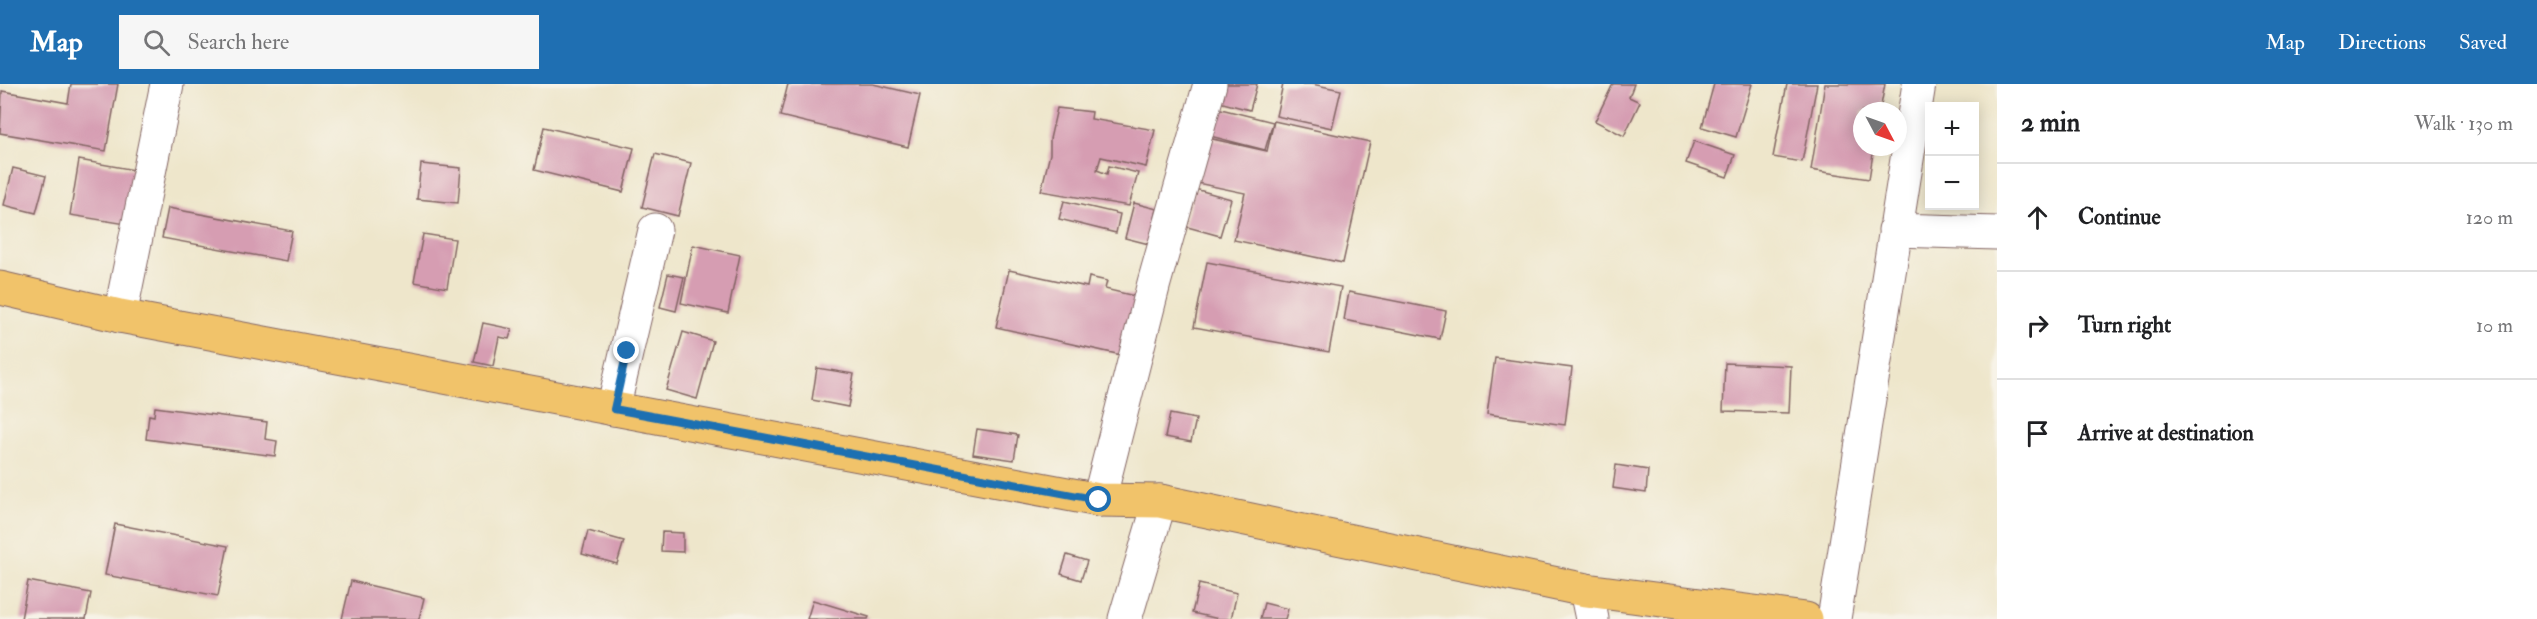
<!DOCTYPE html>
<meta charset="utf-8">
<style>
body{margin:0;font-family:"IM FELL Double Pica",serif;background:#f6f6f6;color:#202124}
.controls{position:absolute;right:18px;top:18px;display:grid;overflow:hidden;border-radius:0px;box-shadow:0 3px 15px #0003}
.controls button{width:54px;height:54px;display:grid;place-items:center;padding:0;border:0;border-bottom:2px solid #e0e0e0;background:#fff;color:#202124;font:30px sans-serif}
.compass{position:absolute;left:1853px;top:18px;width:54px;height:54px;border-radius:50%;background:#fff;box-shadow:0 3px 15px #0003;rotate:131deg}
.stop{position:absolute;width:18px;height:18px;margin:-14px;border:4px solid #1f6fb2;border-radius:50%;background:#fff}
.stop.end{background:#1f6fb2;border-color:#fff;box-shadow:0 2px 6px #0008}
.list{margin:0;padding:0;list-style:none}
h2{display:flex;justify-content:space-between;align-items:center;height:78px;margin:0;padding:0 24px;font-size:26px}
h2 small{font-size:20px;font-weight:400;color:#757577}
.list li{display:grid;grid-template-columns:39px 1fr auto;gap:18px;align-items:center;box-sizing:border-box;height:108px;padding:0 24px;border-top:2px solid #e0e0e0}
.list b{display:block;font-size:22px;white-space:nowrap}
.list em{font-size:20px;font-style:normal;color:#757577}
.icon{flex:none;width:33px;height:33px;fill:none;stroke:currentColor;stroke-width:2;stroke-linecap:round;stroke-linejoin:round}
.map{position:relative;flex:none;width:1997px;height:535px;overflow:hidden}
header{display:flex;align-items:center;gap:36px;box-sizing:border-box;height:84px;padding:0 30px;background:#1f6fb2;color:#fff}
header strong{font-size:28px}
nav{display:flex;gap:33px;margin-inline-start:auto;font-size:21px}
.search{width:420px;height:54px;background:#f6f6f6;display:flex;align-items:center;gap:15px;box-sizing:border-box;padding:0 21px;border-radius:0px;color:#757577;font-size:22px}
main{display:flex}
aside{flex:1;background:#fff}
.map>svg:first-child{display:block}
</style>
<header>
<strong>Map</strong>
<div class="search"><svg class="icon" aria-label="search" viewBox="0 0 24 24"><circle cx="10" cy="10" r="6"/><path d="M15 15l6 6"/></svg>Search here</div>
<nav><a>Map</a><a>Directions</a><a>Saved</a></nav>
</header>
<main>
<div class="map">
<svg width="1997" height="535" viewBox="0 0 1997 535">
<rect width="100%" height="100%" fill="#f7f3e8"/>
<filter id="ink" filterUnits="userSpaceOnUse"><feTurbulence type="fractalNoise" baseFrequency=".0167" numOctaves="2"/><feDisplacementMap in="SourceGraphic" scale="12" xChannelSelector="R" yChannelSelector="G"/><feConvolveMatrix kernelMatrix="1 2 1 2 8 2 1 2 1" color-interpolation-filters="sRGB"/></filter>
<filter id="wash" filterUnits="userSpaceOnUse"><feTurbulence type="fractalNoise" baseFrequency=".008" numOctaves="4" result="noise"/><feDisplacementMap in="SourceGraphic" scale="24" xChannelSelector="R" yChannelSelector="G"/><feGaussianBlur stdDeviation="1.35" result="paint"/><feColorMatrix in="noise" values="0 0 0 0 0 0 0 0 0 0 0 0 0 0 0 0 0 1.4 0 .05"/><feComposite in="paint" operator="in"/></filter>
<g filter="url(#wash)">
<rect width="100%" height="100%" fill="#eee6cb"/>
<g id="blocks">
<path fill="#d69db2" d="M71,0H118L106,67L0,49L2,7L68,19Z
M788,0H873L920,11L908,63L780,32Z
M1223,0H1257L1250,26L1219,18Z
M1283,0H1312L1341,6L1332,44L1276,32Z
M1613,0H1634L1629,13L1640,18L1624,52L1595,37Z
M1714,0H1752L1736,53L1702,43Z
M1787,0H1817L1802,78L1773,73Z
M1825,0H1885L1880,27H1862V63H1874L1869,95L1811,86Z
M1057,24L1092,28L1091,35L1155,46L1146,83L1101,73L1097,86L1107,90L1109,82L1138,89L1129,122L1041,107L1050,70V55Z
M1217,24L1273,38L1265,66L1210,52Z
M1274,37L1370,58L1343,179L1234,156L1245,109L1197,99L1208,54L1267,67Z
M544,43L634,64L623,108L534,86Z
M1694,57L1735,71L1727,93L1686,79Z
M655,70L691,79L678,132L642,123Z
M79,76L135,86L126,140L70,131Z
M421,80L461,84L458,119L417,115Z
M13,84L46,92L36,129L4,121Z
M1195,105L1231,115L1220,152L1184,142Z
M1064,117L1120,130L1116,149L1059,135Z
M1134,119L1157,125L1149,160L1125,154Z
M168,124L292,147L286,177L162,154Z
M423,150L455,155L447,204L414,198Z
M693,161L740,171L728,229L681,219Z
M1207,178L1341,203L1329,268L1194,243Z
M1009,186L1087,203L1089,193L1107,197L1105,205L1139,213L1126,272L996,243Z
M668,190L684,193L676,227L660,223Z
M1349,208L1446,227L1440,255L1344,236Z
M483,239L512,245L509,255L499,253L493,282L474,278Z
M683,248L713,257L697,315L666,306Z
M1495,274L1572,284L1565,341L1487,330Z
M1725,279L1791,282L1789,329L1723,327Z
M817,284L854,290L848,323L812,316Z
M155,323L267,338L265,355L277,357L275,372L146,355L149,331L154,332Z
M1170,330L1196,335L1191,358L1165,353Z
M977,345L1018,351L1014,376L973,370Z
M1616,381L1648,386L1646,409L1613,404Z
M115,440L228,462L218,512L105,491Z
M588,447L624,457L617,480L582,470Z
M662,448L683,449V468L661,467Z
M1067,471L1087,477L1081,496L1061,490Z
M28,497L91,509L86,535H21Z
M351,497L424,514L419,535H342Z
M1199,500L1237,509L1231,535H1219L1192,529Z
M813,516L869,533L868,535H807Z
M1264,519L1288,525L1285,535H1260Z"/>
</g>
</g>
<g filter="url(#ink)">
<use href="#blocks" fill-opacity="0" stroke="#836563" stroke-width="1.5"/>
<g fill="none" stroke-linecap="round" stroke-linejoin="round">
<defs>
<path id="minor" d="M1895,146L1997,149
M120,232L167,0
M613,325L655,146
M1099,416L1154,199L1210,0
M1586,506L1592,535
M1125,535L1160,417
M1834,535L1919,0"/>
<path id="major" d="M0,204L120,232L1099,416L1160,417L1586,506L1806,535"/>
</defs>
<use href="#minor" stroke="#836563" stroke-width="35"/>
<use href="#major" stroke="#836563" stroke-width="35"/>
<use href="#minor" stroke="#fff" stroke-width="33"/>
<use href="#major" stroke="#f1c36a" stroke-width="33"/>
</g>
</g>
<g fill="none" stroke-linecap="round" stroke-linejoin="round" filter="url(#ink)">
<path stroke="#1f6fb2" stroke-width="8" d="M627,267L614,325L1099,416"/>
</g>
</svg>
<div class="controls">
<button>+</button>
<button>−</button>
</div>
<svg class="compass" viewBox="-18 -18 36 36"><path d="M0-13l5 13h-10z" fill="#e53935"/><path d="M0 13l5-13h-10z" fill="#757577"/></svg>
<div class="stop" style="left:1099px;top:416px"></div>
<div class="stop end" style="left:627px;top:267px"></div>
</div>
<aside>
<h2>2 min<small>Walk · 130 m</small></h2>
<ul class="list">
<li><svg class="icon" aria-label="ahead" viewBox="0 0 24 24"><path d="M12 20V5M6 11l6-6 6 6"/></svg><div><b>Continue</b></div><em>120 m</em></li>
<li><svg class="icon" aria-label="right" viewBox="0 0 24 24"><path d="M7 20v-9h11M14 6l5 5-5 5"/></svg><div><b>Turn right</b></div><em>10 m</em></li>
<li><svg class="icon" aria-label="arrive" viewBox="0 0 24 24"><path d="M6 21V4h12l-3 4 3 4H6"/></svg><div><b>Arrive at destination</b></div></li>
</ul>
</aside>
</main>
